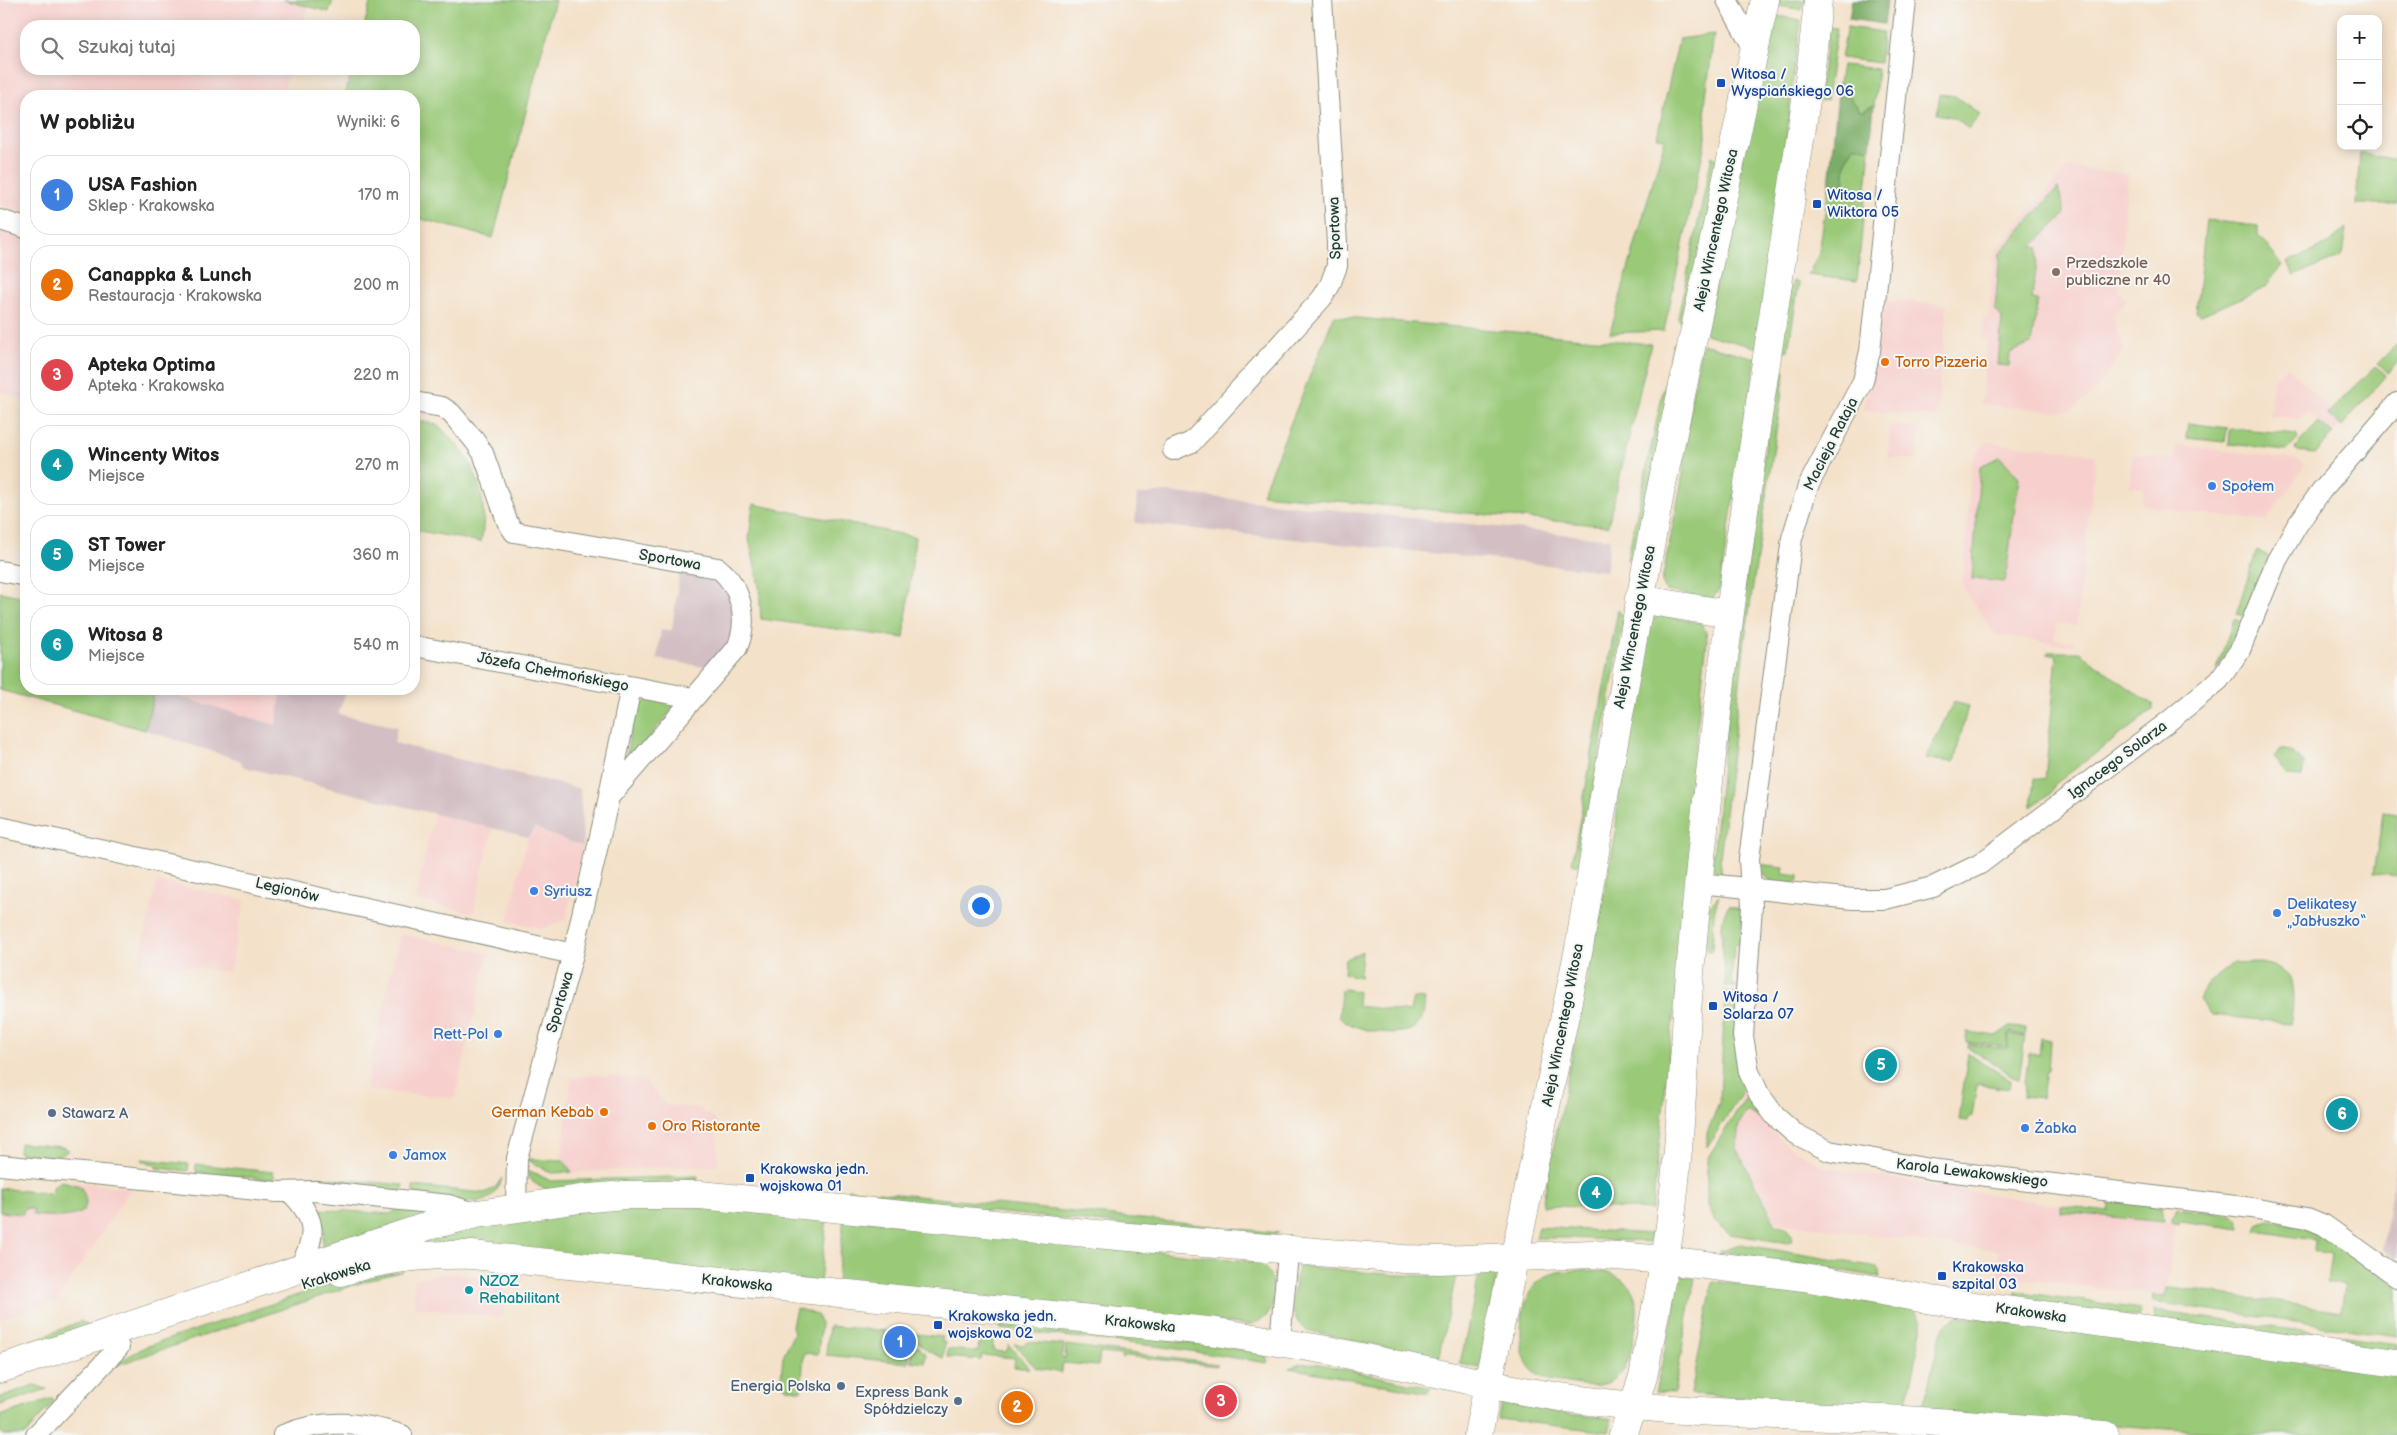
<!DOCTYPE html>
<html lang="pl">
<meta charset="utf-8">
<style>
body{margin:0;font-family:"Balsamiq Sans",sans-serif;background:#f6f6f6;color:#222}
.controls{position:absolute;right:15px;top:15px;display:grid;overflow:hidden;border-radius:10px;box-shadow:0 2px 12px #0003}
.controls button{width:45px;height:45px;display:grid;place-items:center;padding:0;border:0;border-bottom:1px solid #e0e0e0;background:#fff;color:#222;font:25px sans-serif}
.you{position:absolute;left:980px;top:905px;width:18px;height:18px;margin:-12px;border:4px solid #fff;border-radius:50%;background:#1a73e8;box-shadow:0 0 0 8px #1a73e833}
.badge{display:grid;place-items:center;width:32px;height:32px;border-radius:50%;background:#b45309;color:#fff;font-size:16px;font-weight:700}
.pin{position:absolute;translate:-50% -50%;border:2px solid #fff;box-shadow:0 1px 5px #0006}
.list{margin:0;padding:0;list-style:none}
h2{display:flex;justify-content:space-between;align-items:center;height:65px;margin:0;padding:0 20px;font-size:21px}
h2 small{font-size:16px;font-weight:400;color:#767676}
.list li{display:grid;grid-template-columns:32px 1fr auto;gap:15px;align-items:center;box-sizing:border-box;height:80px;margin:0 10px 10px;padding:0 10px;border:1px solid #e0e0e0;border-radius:20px}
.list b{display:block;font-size:19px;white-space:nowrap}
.list p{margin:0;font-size:16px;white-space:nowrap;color:#767676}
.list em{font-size:16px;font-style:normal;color:#767676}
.icon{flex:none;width:28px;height:28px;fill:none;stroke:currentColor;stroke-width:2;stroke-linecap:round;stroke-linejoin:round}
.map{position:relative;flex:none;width:2397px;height:1435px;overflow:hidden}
.search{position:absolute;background:#fff;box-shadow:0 2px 12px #0003;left:20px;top:20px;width:400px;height:55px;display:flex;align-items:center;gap:12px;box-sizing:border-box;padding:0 18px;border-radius:20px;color:#767676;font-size:19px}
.panel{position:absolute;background:#fff;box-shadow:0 2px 12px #0003;left:20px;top:90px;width:400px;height:605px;border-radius:20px}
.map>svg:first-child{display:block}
</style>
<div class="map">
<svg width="2397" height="1435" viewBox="0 0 2397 1435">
<rect width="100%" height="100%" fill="#f6f6f2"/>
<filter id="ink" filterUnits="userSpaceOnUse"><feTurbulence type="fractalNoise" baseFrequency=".02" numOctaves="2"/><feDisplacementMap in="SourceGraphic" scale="10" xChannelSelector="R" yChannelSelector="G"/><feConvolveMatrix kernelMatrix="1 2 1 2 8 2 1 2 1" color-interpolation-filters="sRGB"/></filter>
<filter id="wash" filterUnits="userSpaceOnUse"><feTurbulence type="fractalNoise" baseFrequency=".0096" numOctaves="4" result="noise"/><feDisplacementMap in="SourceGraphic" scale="20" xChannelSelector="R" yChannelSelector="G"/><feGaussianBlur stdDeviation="1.12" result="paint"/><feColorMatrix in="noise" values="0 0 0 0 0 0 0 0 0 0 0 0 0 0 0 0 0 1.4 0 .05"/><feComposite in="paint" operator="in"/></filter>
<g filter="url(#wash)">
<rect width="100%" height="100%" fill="#f4e1c9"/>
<path fill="#f7d0cd" d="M0,0H284L309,7L303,26H26V69H290L282,96H26V212L0,205Z
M2068,167L2128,174L2118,291L2128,300L2112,315L2124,349L2097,389L2072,410L2060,412L1981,404L1987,340L1982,339L1984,317H1989L1994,252Z
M0,230L26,238V400L0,392Z
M1887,300L1947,305L1937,417L1864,410Z
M2288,367L2343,422L2333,434L2307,411L2299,419L2270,416L2273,379Z
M1890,425L1919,427L1916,460L1888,457Z
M1986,442L2082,452L2096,456L2076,626L2057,623L2054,639L2074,641V646L1996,635L1963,588L1972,460Z
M2177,445L2300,460L2304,467L2266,521L2185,512L2142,505L2144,488L2129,486L2132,454L2175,459Z
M183,689H282L277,725L181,697Z
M435,812L493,826L473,913L415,900Z
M535,826L548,834L583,846L566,919L543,929L508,921L524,852L528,837Z
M157,881L245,900L229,972L139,961Z
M400,934L488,953L455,1098L367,1090L368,1075Z
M591,1075L644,1079L666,1105L702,1109L703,1113L710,1115L716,1121L718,1166L672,1167L565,1173L561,1160L572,1078Z
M1742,1089L1756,1116L1773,1133L1794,1150L1826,1168L2061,1206V1212L2175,1224L2166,1296L1998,1276L1999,1251L1774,1222L1736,1148Z
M60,1181L131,1188L56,1302L0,1319V1187L54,1193Z
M444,1273L507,1279L503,1316L495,1317L415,1307L414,1279Z"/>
<path fill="#d2bec3" d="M1166,492L1610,539L1606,571L1135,523L1137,495Z
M680,569L702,573L727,588L735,607L730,648L712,668L657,659L661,630H672Z
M155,689H183L181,697L276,725L282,689H347L338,714L397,727L394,743L580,789L583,846L548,834L535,827L528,837L244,767L239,760L145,730Z
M2397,1155V1260L2383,1249Z"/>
<path fill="#9ac978" stroke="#5c8356" d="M284,0H333L329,12Z
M371,0H555L493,238L414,217V96H345L352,69H414V26H364Z
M1775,0H1804L1802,10L1774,5Z
M1772,15L1801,20L1794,68L1783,171L1758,348L1705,334Z
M1829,27L1837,28L1827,100L1820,101L1818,100Z
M1847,27L1883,32L1880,63L1841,58Z
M1714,34L1705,104L1706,138L1664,331L1610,333L1665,139L1657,137L1679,39Z
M1842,65L1878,69L1874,105L1861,112L1839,82Z
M1940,94L1955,96L1980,114L1969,129L1952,117L1937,114Z
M1855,146L1870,149L1857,281L1808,275L1819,253L1829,186L1844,188L1846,159Z
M2360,153L2397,160V204H2356Z
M1712,156L1717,159L1718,175L1685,328L1678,318Z
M2058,188L2065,214L2032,247L2039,248L2032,299L2038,300L2031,344L2010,353L2009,366L1998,365L2002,318L1995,309L2000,253Z
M2206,220L2258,226V235L2282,265L2265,288L2201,315L2196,312Z
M2346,228L2342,256L2294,276L2287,262L2325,246Z
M1793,281L1799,283L1788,350L1779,353L1787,300Z
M1334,316L1651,344L1608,526L1262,494Z
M1683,339L1635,555L1627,560L1673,344Z
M1702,344L1756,358L1719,590L1712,599L1666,591L1662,581L1683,474L1691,400Z
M2397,344V363L2388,373L2378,363Z
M1777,365L1785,372L1745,639L1720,858L1722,876L1712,868L1729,695Z
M2376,366L2386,375L2341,427L2327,414Z
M414,421C421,422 430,422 437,425C441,427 445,432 448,436C478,463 489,504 481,542L414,530Z
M2319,422L2333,434L2315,453L2296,451L2295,447Z
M2188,423L2227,428L2225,442L2186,438Z
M2230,428L2296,434L2298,438L2287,450L2229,444Z
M2000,457L2019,477L2005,582L1972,579L1980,466Z
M753,504L915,537L904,638L761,619L759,586L749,539Z
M2257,550L2268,556L2245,616L2236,614Z
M0,592L26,597V689H155L145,730L0,690Z
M1618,610L1624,617L1580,865L1572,863Z
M1658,615L1701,623L1706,632L1707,640L1696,736L1695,818L1652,1210L1595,1207L1600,1190L1594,1189L1592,1207L1542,1206L1615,838L1621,763L1648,623Z
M2234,619L2242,622L2227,658L2216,670Z
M2048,652H2082L2084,656L2153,705V710L2055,784L2051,793L2031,807L2034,778L2045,779L2057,656L2047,654Z
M650,699L672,702L674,707L625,766C628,748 631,705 650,699Z
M1954,702L1968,706L1954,762L1925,759Z
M2280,749L2290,751L2304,763L2302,777L2288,776L2274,757Z
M2383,812L2397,814V876L2374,873Z
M1757,864L1784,867L1783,874L1799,876L1797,882C1782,887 1761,881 1757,864Z
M1719,896L1714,912L1712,950L1708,951L1705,936L1708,907Z
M1729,905L1743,910L1740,943L1734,946L1731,983L1737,987H1725C1727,965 1714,924 1729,905Z
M1362,951L1360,977L1344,974L1345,960Z
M2256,962L2274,966L2290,977C2294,993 2294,1006 2290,1023L2212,1015L2199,1000L2207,983L2234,963Z
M1344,989L1358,991L1357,1006L1410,1012L1413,998L1425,999C1424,1009 1424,1018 1418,1025C1404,1040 1350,1031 1339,1016L1341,990Z
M1725,992L1737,993C1733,1029 1735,1053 1745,1088L1707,1147V1133L1720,1100Z
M2009,1027L2026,1028L2025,1035L2008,1032L2006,1047L1966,1042L1967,1032L1996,1036Z
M2009,1034L2025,1036L2019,1080L1968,1047V1044L2007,1049Z
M2041,1038L2050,1040L2048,1071H2046L2042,1098L2023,1096L2029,1054L2039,1055Z
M1968,1053L2010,1080L2009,1089L1977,1084L1972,1116L1969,1117L1968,1121L1959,1120Z
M1748,1094L1761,1115L1758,1118L1747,1111L1739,1124L1736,1148L1776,1225L1786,1228L1792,1235L1791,1242L1788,1243L1730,1234L1715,1221L1707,1203V1159Z
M20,1143L62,1147L69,1150C55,1161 35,1155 19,1153Z
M142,1159L189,1164L188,1171L156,1168V1164L142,1162Z
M526,1159L563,1160L572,1172L551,1173Z
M196,1164L273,1172L275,1180L196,1172Z
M526,1169L551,1181L698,1176V1179L560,1191C544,1190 531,1186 526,1169Z
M308,1176L403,1185L402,1190L397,1194L361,1189L358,1184L308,1178Z
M502,1178C500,1186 494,1196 486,1200C477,1204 420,1199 413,1194V1186L484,1193L495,1188Z
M62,1181L80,1186C103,1224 53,1217 33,1215V1209L24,1208L23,1214L0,1212V1188L51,1194L54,1185Z
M848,1189L1279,1233L1271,1236L1132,1226L845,1197Z
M2110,1200L2162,1206L2164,1222L2061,1212V1206L2108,1212Z
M404,1205L447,1210L322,1250L324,1228L319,1209L390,1214Z
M668,1205L827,1217L820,1282L409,1246L408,1242L528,1215Z
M2177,1208L2232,1215L2239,1221L2241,1229L2180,1221L2179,1225L2171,1223Z
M844,1218L1257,1262C1274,1270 1281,1300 1268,1314C1262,1321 1255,1323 1247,1325L837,1281Z
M2270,1220L2306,1227L2325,1236L2397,1287V1336L2153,1302L2154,1295L2166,1296L2167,1287H2171L2341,1311L2345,1286L2328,1282L2332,1254L2314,1251L2315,1240L2257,1231L2260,1223Z
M1539,1227L1651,1234L1649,1242L1570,1238H1536Z
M1740,1244L1877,1267L1880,1270V1277L1719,1251Z
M1298,1266L1396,1275L1456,1276L1438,1359L1306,1330C1284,1315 1295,1288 1298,1266Z
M403,1271L363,1282L108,1368L145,1347L339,1281Z
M1559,1272C1576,1270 1603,1268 1618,1277C1642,1291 1638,1314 1634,1337C1630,1358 1626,1378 1603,1384C1592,1387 1580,1385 1569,1383C1557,1381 1544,1381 1534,1372C1514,1355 1519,1302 1536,1284C1542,1277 1550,1274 1559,1272Z
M1497,1274L1480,1368L1460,1364L1479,1275Z
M1677,1275L1695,1278L1674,1393L1655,1392L1673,1316Z
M1713,1281L1906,1307C1919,1310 1923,1318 1922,1330L1904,1410L1691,1394Z
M2015,1291L2141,1309L2138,1318L2042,1304L2014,1296Z
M796,1308L817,1315L821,1324L818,1354L804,1353L801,1391L787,1388L783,1385L784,1379L781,1378L783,1356L794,1333L792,1326Z
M2154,1311L2397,1344V1353L2155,1320Z
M1957,1316L2397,1374V1435H2251L1922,1411L1941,1333L1945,1325Z
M81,1321L93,1329L0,1361V1354Z
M1026,1323L1219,1346L1263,1353L1268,1360L1267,1363L1164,1347L1001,1329L998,1325Z
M829,1326L886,1331L885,1346L910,1349L908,1363L826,1355Z
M915,1334L943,1337L942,1342L945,1343L943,1358L928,1351L914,1338Z
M979,1340L993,1341V1351L1006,1352L1009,1345L1030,1369L1014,1367L1015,1358L982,1355L981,1360L947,1357L948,1349L978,1352Z
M914,1342L926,1354L925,1363L911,1361Z
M1029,1342L1064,1345L1062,1358L1065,1359L1066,1345L1217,1364V1366L1127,1356L1123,1359L1121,1355L1100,1353L1098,1366L1063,1363L1061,1373L1036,1368L1014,1344L1023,1345Z
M1315,1363L1432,1388L1428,1392H1423L1289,1368L1301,1364Z
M34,1385L47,1389L0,1405V1397Z
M53,1398L54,1401L25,1435H3L0,1430V1416Z
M1501,1403L1560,1413L1612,1419L1609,1432L1498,1419Z"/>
<path fill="#7bad68" stroke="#4d754e" d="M1852,0H1887L1884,24L1849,19Z
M1839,82L1861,112L1874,105L1870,149L1855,146L1846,159L1844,188L1829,186Z"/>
</g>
<g filter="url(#ink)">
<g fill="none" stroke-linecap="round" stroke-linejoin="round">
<defs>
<path id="minor" d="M1727,0L1755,51
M1906,0L1870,351L1863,381L1808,486L1792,538L1749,859L1752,906L1743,1036L1749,1072L1759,1094L1775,1116L1794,1133L1829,1151L1930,1169L2252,1208L2307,1218L2324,1225L2397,1277
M0,220L26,228
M414,402L442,407L451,413L474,440L483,453L507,521L514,532L718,568C742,587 749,621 737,648L609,797L573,954L517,1158L516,1207
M1173,450L1192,442L1322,298L1330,285L1337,266V243L1322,0
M0,571L26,576
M414,646L693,698
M609,795L631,687
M0,827L573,954
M1699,883L1853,899H1885L1933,887L1980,864L2169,721L2219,680L2240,650L2277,560L2296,527L2321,491L2397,403
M0,1165L277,1192L315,1191L449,1205L477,1214
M291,1193C317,1219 317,1237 299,1268
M1280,1341L1287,1265L1290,1248
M36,1435L119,1347
M283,1435C326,1418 358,1422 402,1435"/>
<path id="secondary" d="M341,1272C384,1258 427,1254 472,1255L1217,1332L1327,1350L1488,1384L1478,1435
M0,1369L428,1226L477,1214L580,1199L624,1195H700L1117,1236L1404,1259L1440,1260L1592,1254L1665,1260L1643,1377L1623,1435"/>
<path id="primary" d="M1765,0L1659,498L1605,791L1579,948L1488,1384C1617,1412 1751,1414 1883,1419C1957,1422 2031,1430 2105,1435
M1818,0L1811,67C1775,308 1735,548 1708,791C1700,865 1692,939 1687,1013C1682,1096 1678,1178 1665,1260L1804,1277L1932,1300L2397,1363
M1639,599L1729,614"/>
</defs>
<use href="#minor" stroke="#8a8f7e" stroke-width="22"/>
<use href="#secondary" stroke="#8a8f7e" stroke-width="29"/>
<use href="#primary" stroke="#8a8f7e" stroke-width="29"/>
<use href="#minor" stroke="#fff" stroke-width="20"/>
<use href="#secondary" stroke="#fff" stroke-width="28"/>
<use href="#primary" stroke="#fff" stroke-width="28"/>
</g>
</g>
<g fill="#1a4fb4" stroke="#f6f6f2" stroke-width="2">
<rect x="1716" y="78" width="10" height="10" rx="2.5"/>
<rect x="1812" y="199" width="10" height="10" rx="2.5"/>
<rect x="1708" y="1001" width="10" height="10" rx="2.5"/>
<rect x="745" y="1173" width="10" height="10" rx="2.5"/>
<rect x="1937" y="1271" width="10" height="10" rx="2.5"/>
<rect x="933" y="1320" width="10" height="10" rx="2.5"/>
</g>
<circle fill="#8d6e63" stroke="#f6f6f2" stroke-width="2" cx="2056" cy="272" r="5"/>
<g fill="#e8710a" stroke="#f6f6f2" stroke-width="2">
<circle cx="1885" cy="362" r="5"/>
<circle cx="604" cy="1112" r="5"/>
<circle cx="652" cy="1126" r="5"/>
</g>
<g fill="#3f7fe0" stroke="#f6f6f2" stroke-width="2">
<circle cx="2212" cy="486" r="5"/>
<circle cx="534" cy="891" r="5"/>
<circle cx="2277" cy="913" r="5"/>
<circle cx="498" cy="1034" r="5"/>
<circle cx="2025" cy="1128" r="5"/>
<circle cx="393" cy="1155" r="5"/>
</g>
<g fill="#5c6f8a" stroke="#f6f6f2" stroke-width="2">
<circle cx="52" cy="1113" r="5"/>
<circle cx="841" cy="1386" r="5"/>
<circle cx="958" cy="1401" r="5"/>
</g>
<circle fill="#0f9aa8" stroke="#f6f6f2" stroke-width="2" cx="469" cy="1290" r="5"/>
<g text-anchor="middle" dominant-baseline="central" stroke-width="4" stroke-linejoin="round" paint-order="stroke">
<g font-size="15" fill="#164399" stroke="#f6f6f2" text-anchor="start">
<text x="1731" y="74">Witosa /<tspan x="1731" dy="17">Wyspiańskiego 06</tspan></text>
<text x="1827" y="195">Witosa /<tspan x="1827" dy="17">Wiktora 05</tspan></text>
<text x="1723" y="997">Witosa /<tspan x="1723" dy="17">Solarza 07</tspan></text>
<text x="760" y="1169">Krakowska jedn.<tspan x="760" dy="17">wojskowa 01</tspan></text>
<text x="1952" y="1267">Krakowska<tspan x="1952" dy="17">szpital 03</tspan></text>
<text x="948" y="1316">Krakowska jedn.<tspan x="948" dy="17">wojskowa 02</tspan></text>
</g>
<g font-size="15" fill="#1f3d34" stroke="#f6f6f2">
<text transform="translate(1335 228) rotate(-92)">Sportowa</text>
<text transform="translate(1716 230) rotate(-78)">Aleja Wincentego Witosa</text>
<text transform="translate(1831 444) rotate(-63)">Macieja Rataja</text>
<text transform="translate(670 560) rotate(10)">Sportowa</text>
<text transform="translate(1635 627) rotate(-79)">Aleja Wincentego Witosa</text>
<text transform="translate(553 672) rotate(11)">Józefa Chełmońskiego</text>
<text transform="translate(2118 760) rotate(-37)">Ignacego Solarza</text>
<text transform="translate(287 890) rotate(13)">Legionów</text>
<text transform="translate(560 1002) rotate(-74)">Sportowa</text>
<text transform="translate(1563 1025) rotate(-79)">Aleja Wincentego Witosa</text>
<text transform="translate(1972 1173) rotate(7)">Karola Lewakowskiego</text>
<text transform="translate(336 1275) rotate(-17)">Krakowska</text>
<text transform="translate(737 1283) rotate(6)">Krakowska</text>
<text transform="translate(2031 1313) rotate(8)">Krakowska</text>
<text transform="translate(1140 1324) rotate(6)">Krakowska</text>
</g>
<g font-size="15" fill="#785e54" stroke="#f6f6f2" text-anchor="start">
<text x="2066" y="263">Przedszkole<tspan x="2066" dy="17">publiczne nr 40</tspan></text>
</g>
<g font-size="15" fill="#c56008" stroke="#f6f6f2" text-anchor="start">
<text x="1895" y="362">Torro Pizzeria</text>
<text x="594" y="1112" text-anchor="end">German Kebab</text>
<text x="662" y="1126">Oro Ristorante</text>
</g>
<g font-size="15" fill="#366cbe" stroke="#f6f6f2" text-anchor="start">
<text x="2222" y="486">Społem</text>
<text x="544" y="891">Syriusz</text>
<text x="2287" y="904">Delikatesy<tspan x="2287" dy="17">„Jabłuszko“</tspan></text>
<text x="488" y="1034" text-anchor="end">Rett-Pol</text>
<text x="2035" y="1128">Żabka</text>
<text x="403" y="1155">Jamox</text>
</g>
<g font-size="15" fill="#4e5e75" stroke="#f6f6f2" text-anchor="end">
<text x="62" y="1113" text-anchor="start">Stawarz A</text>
<text x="831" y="1386">Energia Polska</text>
<text x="948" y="1392">Express Bank<tspan x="948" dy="17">Spółdzielczy</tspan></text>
</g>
<g font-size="15" fill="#0d838f" stroke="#f6f6f2" text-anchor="start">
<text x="479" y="1281">NZOZ<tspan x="479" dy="17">Rehabilitant</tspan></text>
</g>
</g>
</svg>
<div class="controls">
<button>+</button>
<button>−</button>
<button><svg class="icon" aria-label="locate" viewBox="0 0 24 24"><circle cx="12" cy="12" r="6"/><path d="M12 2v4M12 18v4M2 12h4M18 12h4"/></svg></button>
</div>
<div class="you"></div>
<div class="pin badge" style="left:900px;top:1342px;background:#3f7fe0">1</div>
<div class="pin badge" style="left:1017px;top:1407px;background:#e8710a">2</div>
<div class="pin badge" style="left:1221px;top:1401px;background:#e0444e">3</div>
<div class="pin badge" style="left:1596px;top:1193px;background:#0f9aa8">4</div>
<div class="pin badge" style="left:1881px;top:1065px;background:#0f9aa8">5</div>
<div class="pin badge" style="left:2342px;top:1114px;background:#0f9aa8">6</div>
<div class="search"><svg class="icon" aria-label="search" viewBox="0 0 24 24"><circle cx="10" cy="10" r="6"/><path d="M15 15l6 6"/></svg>Szukaj tutaj</div>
<section class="panel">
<h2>W pobliżu<small>Wyniki: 6</small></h2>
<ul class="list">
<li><span class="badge" style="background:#3f7fe0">1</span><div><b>USA Fashion</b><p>Sklep · Krakowska</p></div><em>170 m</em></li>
<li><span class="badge" style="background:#e8710a">2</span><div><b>Canappka &amp; Lunch</b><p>Restauracja · Krakowska</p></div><em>200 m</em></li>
<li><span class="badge" style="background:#e0444e">3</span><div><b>Apteka Optima</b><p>Apteka · Krakowska</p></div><em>220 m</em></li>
<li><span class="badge" style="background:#0f9aa8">4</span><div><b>Wincenty Witos</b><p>Miejsce</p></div><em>270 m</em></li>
<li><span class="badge" style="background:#0f9aa8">5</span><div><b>ST Tower</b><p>Miejsce</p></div><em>360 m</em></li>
<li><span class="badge" style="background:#0f9aa8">6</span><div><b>Witosa 8</b><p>Miejsce</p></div><em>540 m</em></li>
</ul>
</section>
</div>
